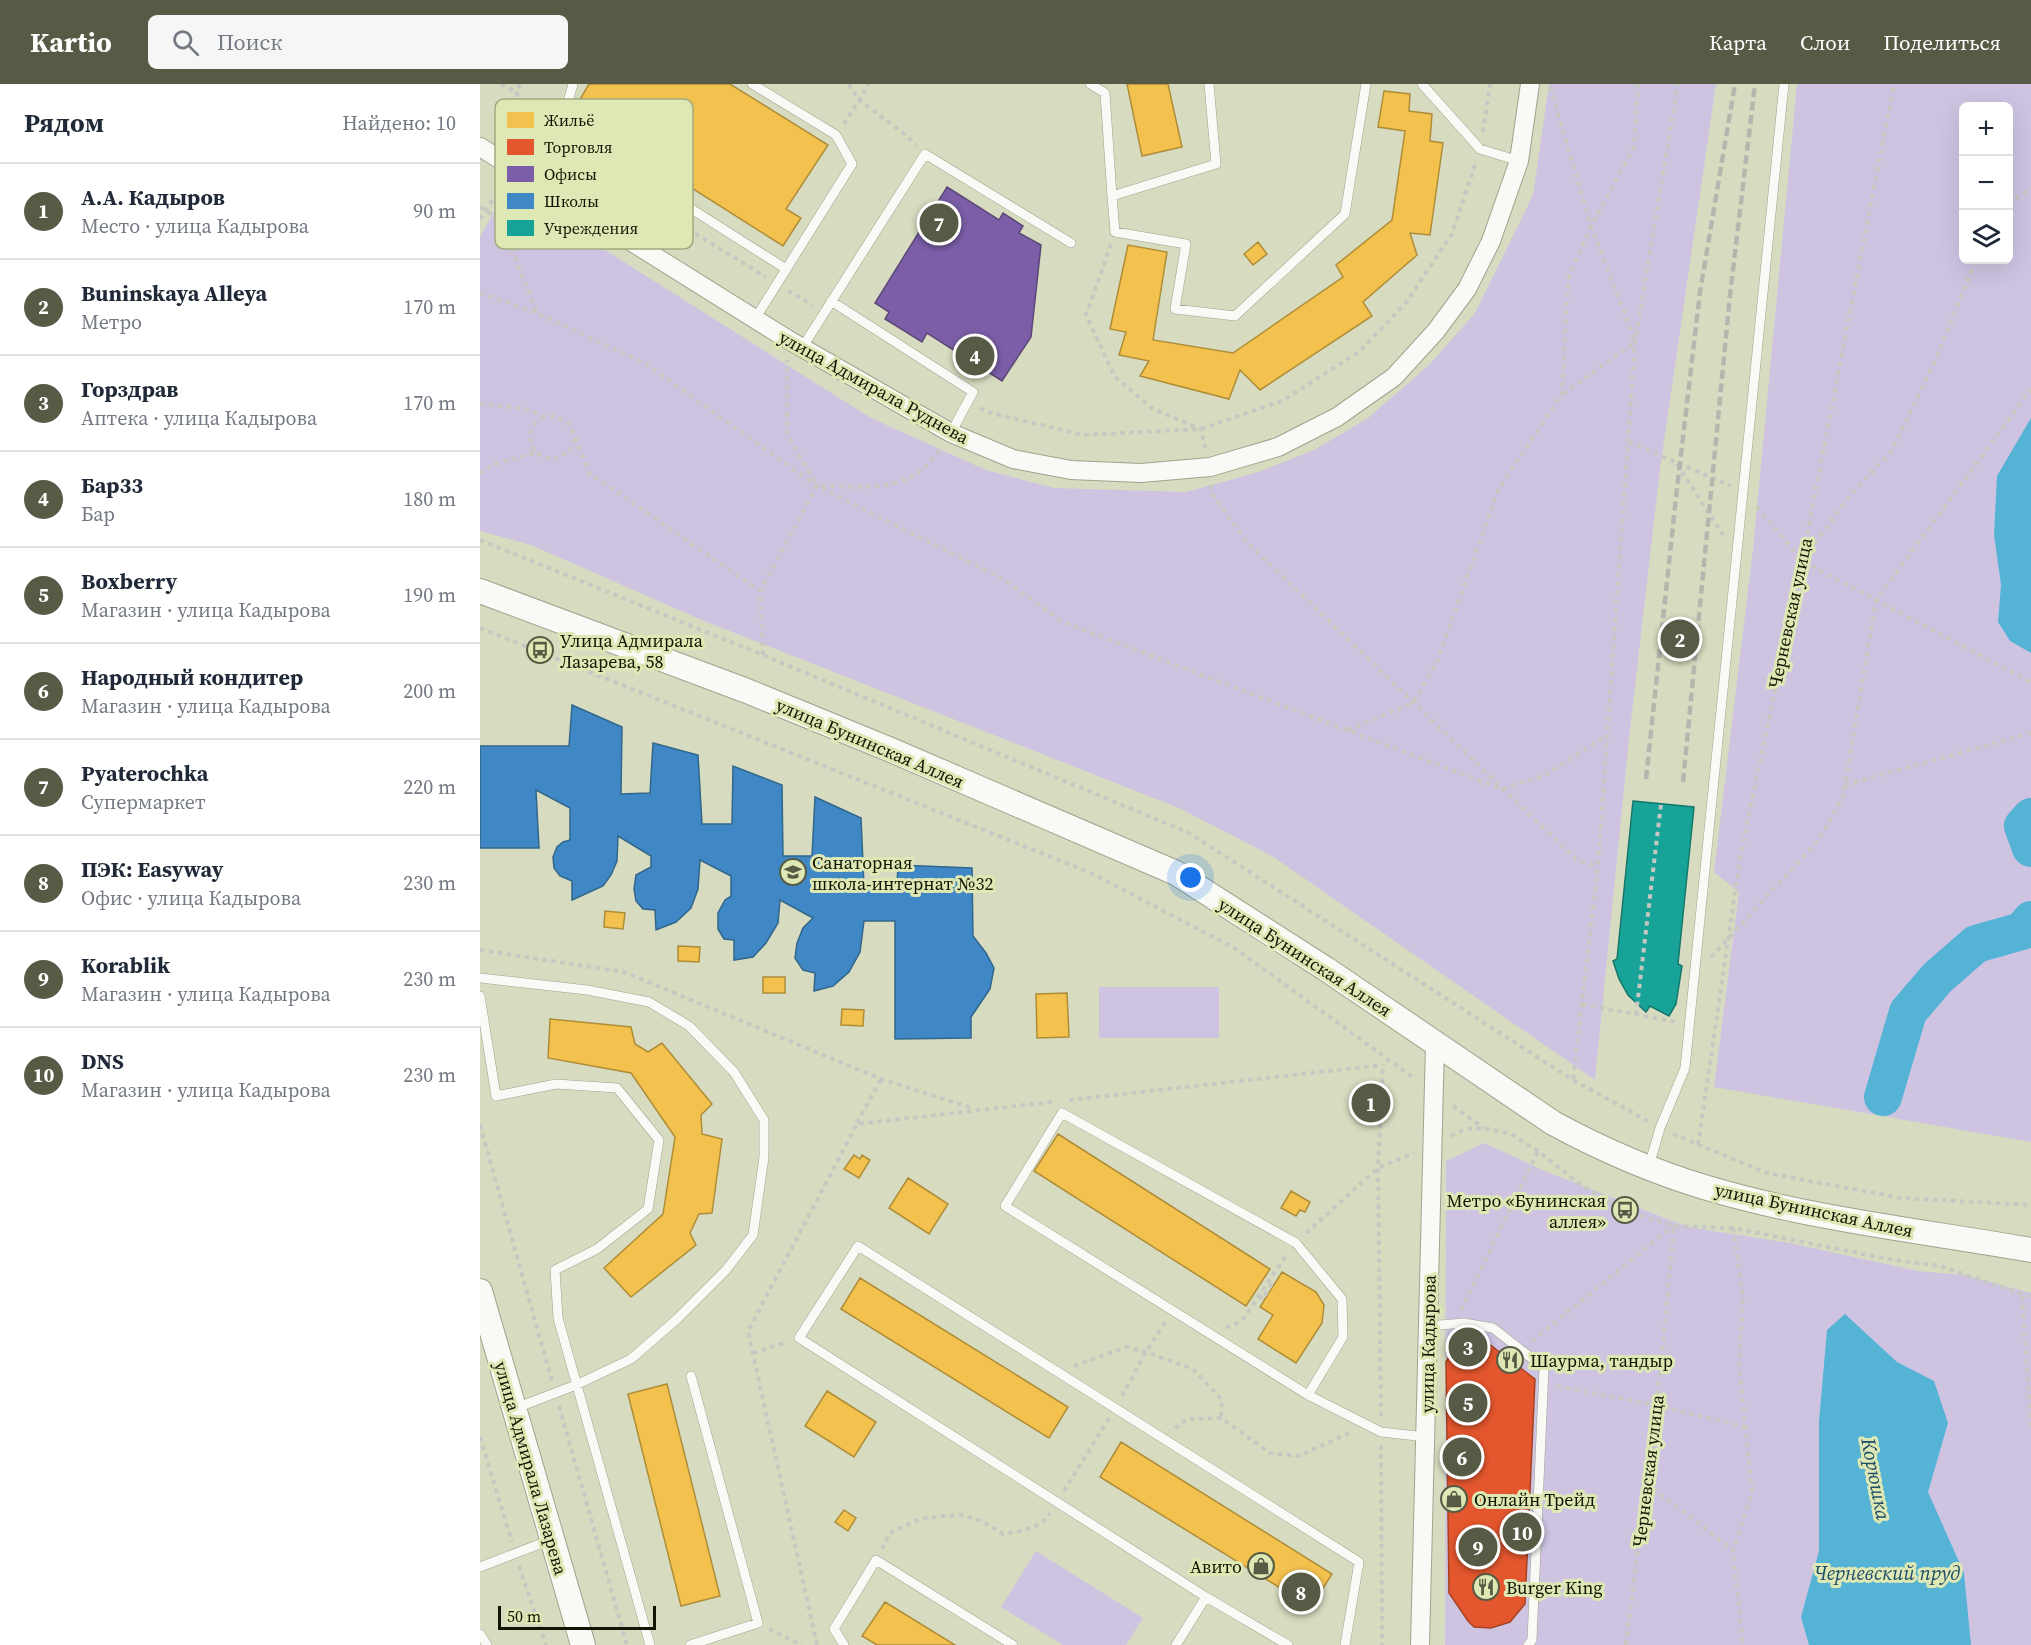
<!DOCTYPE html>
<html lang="ru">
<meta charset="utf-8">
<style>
body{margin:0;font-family:"Source Serif 4",serif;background:#f6f6f7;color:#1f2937}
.controls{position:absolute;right:18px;top:18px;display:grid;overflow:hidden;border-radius:9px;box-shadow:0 6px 24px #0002}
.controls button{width:54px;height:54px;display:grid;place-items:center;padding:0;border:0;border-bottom:2px solid #e0e1e3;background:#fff;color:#1f2937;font:30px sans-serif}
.scale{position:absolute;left:18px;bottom:15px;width:158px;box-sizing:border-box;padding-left:6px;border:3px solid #121503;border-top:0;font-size:16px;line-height:21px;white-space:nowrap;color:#121503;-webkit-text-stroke:4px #dee8b4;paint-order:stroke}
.you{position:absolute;left:711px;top:794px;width:21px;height:21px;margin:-15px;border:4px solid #fff;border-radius:50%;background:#1a73e8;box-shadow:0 0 0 9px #1a73e833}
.badge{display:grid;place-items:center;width:39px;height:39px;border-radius:50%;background:#575b45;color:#fff;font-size:20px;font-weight:700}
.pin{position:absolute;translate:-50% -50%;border:3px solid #fff;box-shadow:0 2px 6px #0006}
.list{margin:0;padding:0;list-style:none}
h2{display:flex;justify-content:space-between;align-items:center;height:78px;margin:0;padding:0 24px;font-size:26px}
h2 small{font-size:20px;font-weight:400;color:#747a83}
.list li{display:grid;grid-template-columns:39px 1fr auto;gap:18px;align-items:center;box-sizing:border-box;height:96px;padding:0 24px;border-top:2px solid #e0e1e3}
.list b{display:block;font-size:22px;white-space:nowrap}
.list p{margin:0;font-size:20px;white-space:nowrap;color:#747a83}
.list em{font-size:20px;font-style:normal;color:#747a83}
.icon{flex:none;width:33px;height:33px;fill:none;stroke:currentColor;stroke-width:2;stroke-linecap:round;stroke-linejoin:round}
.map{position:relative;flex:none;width:1551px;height:1561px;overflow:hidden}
header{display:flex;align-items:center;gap:36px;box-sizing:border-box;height:84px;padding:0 30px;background:#575b45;color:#fff}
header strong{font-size:28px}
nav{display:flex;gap:33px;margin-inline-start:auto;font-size:21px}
.search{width:420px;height:54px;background:#f6f6f7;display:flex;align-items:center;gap:15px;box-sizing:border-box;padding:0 21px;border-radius:9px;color:#747a83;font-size:22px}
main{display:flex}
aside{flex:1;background:#fff}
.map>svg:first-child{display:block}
</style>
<header>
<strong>Kartio</strong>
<div class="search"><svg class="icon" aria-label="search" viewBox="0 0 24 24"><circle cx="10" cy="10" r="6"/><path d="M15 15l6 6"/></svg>Поиск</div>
<nav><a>Карта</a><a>Слои</a><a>Поделиться</a></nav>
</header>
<main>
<aside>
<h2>Рядом<small>Найдено: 10</small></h2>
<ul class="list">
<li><span class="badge">1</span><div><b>А.А. Кадыров</b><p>Место · улица Кадырова</p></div><em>90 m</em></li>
<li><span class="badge">2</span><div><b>Buninskaya Alleya</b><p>Метро</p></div><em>170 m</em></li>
<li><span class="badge">3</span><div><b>Горздрав</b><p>Аптека · улица Кадырова</p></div><em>170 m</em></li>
<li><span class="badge">4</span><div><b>Бар33</b><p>Бар</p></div><em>180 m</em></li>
<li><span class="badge">5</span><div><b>Boxberry</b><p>Магазин · улица Кадырова</p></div><em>190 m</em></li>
<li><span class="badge">6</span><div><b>Народный кондитер</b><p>Магазин · улица Кадырова</p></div><em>200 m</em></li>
<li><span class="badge">7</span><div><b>Pyaterochka</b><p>Супермаркет</p></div><em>220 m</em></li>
<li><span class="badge">8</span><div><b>ПЭК: Easyway</b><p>Офис · улица Кадырова</p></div><em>230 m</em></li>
<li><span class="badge">9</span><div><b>Korablik</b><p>Магазин · улица Кадырова</p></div><em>230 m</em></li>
<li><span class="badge">10</span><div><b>DNS</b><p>Магазин · улица Кадырова</p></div><em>230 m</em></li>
</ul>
</aside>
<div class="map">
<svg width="1551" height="1561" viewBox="0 0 1551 1561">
<rect width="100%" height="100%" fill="#d7dcc0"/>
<path fill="#cec4e2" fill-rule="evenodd" d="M1069,0H1236L1180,385L1150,646L1115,996L792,772L699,724L224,537L51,461L0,447V153L27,104L391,334L506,386L574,404L706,408L779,388L834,366L888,334L950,280L995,229L1053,111Z
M1317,0H1551V1058L1234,1003L1259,808L1234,788L1273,465ZM1484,22H1528V176H1484Z
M619,903H739V954H619Z
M1004,1059L1067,1088L1208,1143L1310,1159L1438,1187L1483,1191L1551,1209V1561H965L966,1077Z
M556,1467L663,1534L646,1561H583L521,1523Z"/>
<path fill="#55b3d6" d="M1551,334V569L1530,557L1518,538L1521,501L1514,451L1517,392Z
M1365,1230L1417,1278L1454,1297L1468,1339L1448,1408L1484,1489L1491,1561H1329L1321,1533L1339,1467V1337L1347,1246Z"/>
<path fill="#f2c14e" stroke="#af8d38" stroke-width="1.5" d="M109,0H250L348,61L306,125L321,134L303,162L106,37L113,25L99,17Z
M647,0H688L702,63L662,72Z
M904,7L930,10L929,27L952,30L950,57L963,59L950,151L930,149L937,171L883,218L892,232L780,306L760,286L749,315L660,292L669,277L639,271L646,248L630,245L648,161L687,168L673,256L753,269L863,193L856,181L912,136L925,47L898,43Z
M778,158L787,170L773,181L764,170Z
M125,827L145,829L143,845L124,843Z
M198,862L220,863L219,878L198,877Z
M283,893H305V909H283Z
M587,909L589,953L557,954L556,910Z
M362,925L384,926L383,942L361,941Z
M70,935L151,943L155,960L168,968L182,959L232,1020L221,1031L222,1050L242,1055L232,1129L219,1130L210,1149L216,1161L151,1213L124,1184L183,1130L195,1053L151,989L68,974Z
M578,1050L790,1185L766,1222L554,1087Z
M374,1071L380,1075L382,1071L390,1076L379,1094L364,1085Z
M428,1094L468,1120L449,1150L409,1124Z
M811,1107L830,1118L825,1128L820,1126L816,1132L801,1124Z
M802,1188L836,1208L844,1221L842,1239L816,1279L778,1255L793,1231L780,1223Z
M380,1194L588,1323L569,1354L361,1225Z
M187,1300L240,1512L201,1522L148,1310Z
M347,1307L396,1338L374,1373L325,1342Z
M641,1358L852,1490L831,1523L620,1393Z
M364,1426L376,1434L368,1447L355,1438Z
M405,1518L475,1561H397L382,1552Z"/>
<path fill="#e4572e" stroke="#a54321" stroke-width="1.5" d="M984,1257H1005L1055,1295L1045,1520L1030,1538L1011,1544L994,1543L988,1537L969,1509L966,1278L974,1264Z"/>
<path fill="#7b5ea7" stroke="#5c4876" stroke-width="1.5" d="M467,103L519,136L523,129L543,142L539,149L561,161L551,253L522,297L447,249L442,258L405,235L409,228L395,219Z"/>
<path fill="#3f88c5" stroke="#32668b" stroke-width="1.5" d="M92,621L142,643L141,710L170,709L173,659L218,671L222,740H252L253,682L302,701L303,772H332L335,713L381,734L384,802L417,800L418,781L492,784L493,852L506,869L514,884L510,905L491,933V954L415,955V837H384L380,868L369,888L353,902L334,907L335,889L323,886L315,874L317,859L323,844L333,834L300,816L298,839L286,859L273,873L254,876V856L244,855L238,845V829L245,816L251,812V792L220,776L218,805L211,824L196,838L176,846L175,826L163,825L156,817L154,805L156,791L171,783V772L138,752L137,777L131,791L123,802L92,816V797L80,792L74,784L73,773L77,763L83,758L90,756V724L56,706L59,764H0V662H89Z"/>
<path fill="#17a398" stroke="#16786b" stroke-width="1.5" d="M1153,717L1214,723L1198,880L1202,882L1196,920L1189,932L1170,922L1166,928L1148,911L1139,895L1133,877L1137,875Z"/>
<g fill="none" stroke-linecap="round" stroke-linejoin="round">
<path stroke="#55b3d6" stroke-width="38" d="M1551,733L1543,742L1551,764
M1403,1013L1428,928L1457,894L1496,860L1542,847L1551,836"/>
<defs>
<path id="service" d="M93,0L81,42L306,185
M272,0L356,51L372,80L275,235
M610,0L625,9L632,112L736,80L729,0
M942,0L1000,65L1039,77
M632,112L635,148L706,160L695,225L755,232L865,130L886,0
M351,217L493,308L471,349
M322,264L445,70L591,159
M0,894L107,906L169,918L209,942L254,988L284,1036V1073L273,1151L246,1186L197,1235L151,1275L96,1301L36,1324
M0,912L16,1012L76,1000L137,1004L179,1056L168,1125L117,1165L75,1186L78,1234L170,1561
M1169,1082L1180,1044L1205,984L1304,0
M948,1242L984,1239L1013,1244L1064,1284L1052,1556L1048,1561
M828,1311L863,1253L862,1215L816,1159L582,1029L525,1122L828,1311L901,1348L946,1353
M0,1483L70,1456
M0,1550L7,1561
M210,1561L278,1539L211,1292
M364,1561L354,1545L396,1476L533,1561
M696,1561L726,1513
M808,1561L726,1513L319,1254L378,1162L879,1478L865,1561"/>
<path id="minor" d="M0,63L307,255L471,349L533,375L591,386L661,389L730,383L798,363L857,333L914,293L956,247L987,205L1011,157L1039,77L1050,0
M940,1561L955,959"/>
<path id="tertiary" d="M0,507L267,607L411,666L696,789L846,885L1073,1039C1121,1065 1171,1087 1224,1103C1330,1135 1442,1147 1551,1166
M0,1207L103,1561"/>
</defs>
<use href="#service" stroke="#9fa38d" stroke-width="10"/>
<use href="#minor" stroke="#9fa38d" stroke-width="20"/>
<use href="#tertiary" stroke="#9fa38d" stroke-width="26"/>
<path stroke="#c7c8c1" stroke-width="4" stroke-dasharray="4.5 4.5" stroke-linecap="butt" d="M21,0L36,8
M40,0L36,8L54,51L43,69
M369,0L379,16L422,48L436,61
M1070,3L1111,142L1155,257
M364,40L389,0
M1003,48L1010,0
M54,51L286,193
M1528,120L1551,104
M0,123L6,126L21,139L57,228
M0,135L25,98
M631,160L606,231L635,293L673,325L721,345L725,364
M308,207L333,221
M0,209L57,229L166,280L337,402L520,493L583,538L1022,705L1065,691L1128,651
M1083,310L1155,258
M0,320L46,325L64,333L76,332L90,341L109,389L280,507
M500,324L507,328L604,351L721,345L802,317L880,267L925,220L972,150L996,78
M64,333L55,340L49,352L55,369L72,376L89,368L94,356
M1149,358L1251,402
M1197,380L1243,451
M0,390L11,381L55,369
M731,401L732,410L766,457L1099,778L1118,781
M341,402C388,403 431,410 460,365
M1277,423L1322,477L1551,598
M0,456L283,571L709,749L1093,996L1168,1037
M1324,474L1371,410L1411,368L1455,277L1496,176
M0,544L611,789L756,865L935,995
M283,571L280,507L337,402L307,350V276
M868,646L933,619L957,578L1018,406L1082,310L1088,195L1111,142L1154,63L1158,0
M1365,701L1551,649
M0,866L144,888L401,995L492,1024
M1231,873L1337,758L1363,713L1396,516L1551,305
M1102,920L1196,938
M1156,931L1181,720
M1093,995L1118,781L1155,258L1198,0
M589,1016L902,981
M973,1022L1004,1044
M377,1039L401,995
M0,1041L72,1297
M1193,1050L1287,1089L1421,1114L1551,1121
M971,1052L985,1045L1004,1044L1031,1050L1058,1067L1101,1101L1145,1126L1194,1142L1253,1144L1408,1175L1460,1182L1551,1213
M1218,1061L1261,768L1322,477L1414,0
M1253,1144L1263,1213L1259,1280L1272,1408L1253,1466L1263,1561
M826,1149L898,1084L934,1069
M779,1212L783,1215L791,1201L793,1202
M1542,1212L1551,1342
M981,1226L1058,1067
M746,1243L753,1242L764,1234L807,1170
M1052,1257L1193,1142
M273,1269L307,1258
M594,1282L646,1263L666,1268L713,1285L742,1316L741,1334
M1077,1302L1176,1321L1264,1343
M642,1312L666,1268L685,1238
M79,1322L147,1561
M901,1332L898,1084L903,980
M695,1344L707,1335L741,1334L790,1369L819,1372L871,1348
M0,1353L32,1458
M901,1361L902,1561
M1166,1399L1253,1466
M584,1407L629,1334
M402,1465L410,1449L440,1435L465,1432L481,1431L502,1437L523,1450C542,1446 559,1446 570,1429
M39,1482L66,1561
M289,1545L322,1561
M337,1561L268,1247L377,1040L572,1018
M1146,1561L1182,1271L1194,1142"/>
<use href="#service" stroke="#f9faf6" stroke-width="9"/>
<use href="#minor" stroke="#f9faf6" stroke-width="18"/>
<use href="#tertiary" stroke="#f9faf6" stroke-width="24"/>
<path stroke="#b5b7af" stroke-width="4.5" stroke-dasharray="9 4.5" stroke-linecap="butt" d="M1166,695L1196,413L1220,208L1255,0
M1203,698L1250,211L1275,0"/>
</g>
<defs>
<symbol id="bus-ring" viewBox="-11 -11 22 22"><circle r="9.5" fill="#dee8b4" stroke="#575b45" stroke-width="1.5"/><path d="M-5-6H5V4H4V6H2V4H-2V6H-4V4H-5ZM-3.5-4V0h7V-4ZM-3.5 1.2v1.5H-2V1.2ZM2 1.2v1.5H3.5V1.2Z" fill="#575b45"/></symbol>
<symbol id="school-ring" viewBox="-11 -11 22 22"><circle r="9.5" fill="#dee8b4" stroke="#575b45" stroke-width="1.5"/><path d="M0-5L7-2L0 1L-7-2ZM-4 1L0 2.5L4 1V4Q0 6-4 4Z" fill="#575b45"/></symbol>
<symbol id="restaurant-ring" viewBox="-11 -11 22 22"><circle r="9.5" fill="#dee8b4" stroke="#575b45" stroke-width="1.5"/><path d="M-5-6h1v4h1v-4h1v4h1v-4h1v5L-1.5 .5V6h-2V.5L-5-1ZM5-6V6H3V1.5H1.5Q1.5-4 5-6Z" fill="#575b45"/></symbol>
<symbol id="shop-ring" viewBox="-11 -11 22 22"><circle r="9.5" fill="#dee8b4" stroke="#575b45" stroke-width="1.5"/><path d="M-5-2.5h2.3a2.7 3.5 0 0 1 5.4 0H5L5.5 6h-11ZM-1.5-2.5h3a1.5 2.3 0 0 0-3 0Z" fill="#575b45"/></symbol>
</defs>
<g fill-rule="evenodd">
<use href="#bus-ring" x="45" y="551" width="30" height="30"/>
<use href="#school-ring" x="298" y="773" width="30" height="30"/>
<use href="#bus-ring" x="1130" y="1111" width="30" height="30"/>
<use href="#restaurant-ring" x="1015" y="1261" width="30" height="30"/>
<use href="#shop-ring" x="959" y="1400" width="30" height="30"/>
<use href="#shop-ring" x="766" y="1467" width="30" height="30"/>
<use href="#restaurant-ring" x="991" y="1488" width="30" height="30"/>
</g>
<g text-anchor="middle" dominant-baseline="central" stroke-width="6" stroke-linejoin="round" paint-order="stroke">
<g font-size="18" fill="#121503" stroke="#dee8b4">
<text transform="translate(394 303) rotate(29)">улица Адмирала Руднева</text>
<text transform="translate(1310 529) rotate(-78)">Черневская улица</text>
<text transform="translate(390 659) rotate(23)">улица Бунинская Аллея</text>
<text transform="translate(825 873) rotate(33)">улица Бунинская Аллея</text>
<text transform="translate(1334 1126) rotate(12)">улица Бунинская Аллея</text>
<text transform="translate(948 1260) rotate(-89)">улица Кадырова</text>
<text transform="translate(51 1384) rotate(74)">улица Адмирала Лазарева</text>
<text transform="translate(1168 1387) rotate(-83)">Черневская улица</text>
</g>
<g font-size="18" fill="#121503" stroke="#dee8b4" text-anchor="start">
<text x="80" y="556">Улица Адмирала<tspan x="80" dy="21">Лазарева, 58</tspan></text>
<text x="332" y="778">Санаторная<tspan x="332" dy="21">школа-интернат №32</tspan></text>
<text x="1126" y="1116" text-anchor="end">Метро «Бунинская<tspan x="1126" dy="21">аллея»</tspan></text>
<text x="1050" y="1276">Шаурма, тандыр</text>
<text x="994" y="1415">Онлайн Трейд</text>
<text x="762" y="1482" text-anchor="end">Авито</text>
<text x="1026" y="1503">Burger King</text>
</g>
<g font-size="20" font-style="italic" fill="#1d4c66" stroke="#dee8b4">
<text transform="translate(1396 1395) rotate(79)">Корюшка</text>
<text x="1407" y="1489">Черневский пруд</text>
</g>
</g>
<rect x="15" y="15" width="198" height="150" rx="9" fill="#dee8b4" stroke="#a1a97f" stroke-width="1.5"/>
<rect x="27" y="28" width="27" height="16" fill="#f2c14e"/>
<rect x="27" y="55" width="27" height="16" fill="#e4572e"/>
<rect x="27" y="82" width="27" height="16" fill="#7b5ea7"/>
<rect x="27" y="109" width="27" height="16" fill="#3f88c5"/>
<rect x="27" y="136" width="27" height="16" fill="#17a398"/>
<g font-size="16" fill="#121503">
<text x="64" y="42">Жильё</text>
<text x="64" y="69">Торговля</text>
<text x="64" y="96">Офисы</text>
<text x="64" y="123">Школы</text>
<text x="64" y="150">Учреждения</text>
</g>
</svg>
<div class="controls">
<button>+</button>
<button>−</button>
<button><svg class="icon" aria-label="layers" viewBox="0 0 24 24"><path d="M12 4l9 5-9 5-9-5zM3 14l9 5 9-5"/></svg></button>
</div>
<div class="scale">50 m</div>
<div class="you"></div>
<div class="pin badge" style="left:891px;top:1019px">1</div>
<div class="pin badge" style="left:1200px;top:555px">2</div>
<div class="pin badge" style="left:988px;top:1263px">3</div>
<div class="pin badge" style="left:495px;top:272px">4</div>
<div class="pin badge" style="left:988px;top:1319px">5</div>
<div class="pin badge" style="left:982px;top:1373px">6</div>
<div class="pin badge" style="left:459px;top:139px">7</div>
<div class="pin badge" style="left:821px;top:1508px">8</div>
<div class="pin badge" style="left:998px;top:1463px">9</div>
<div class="pin badge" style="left:1042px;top:1448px">10</div>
</div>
</main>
